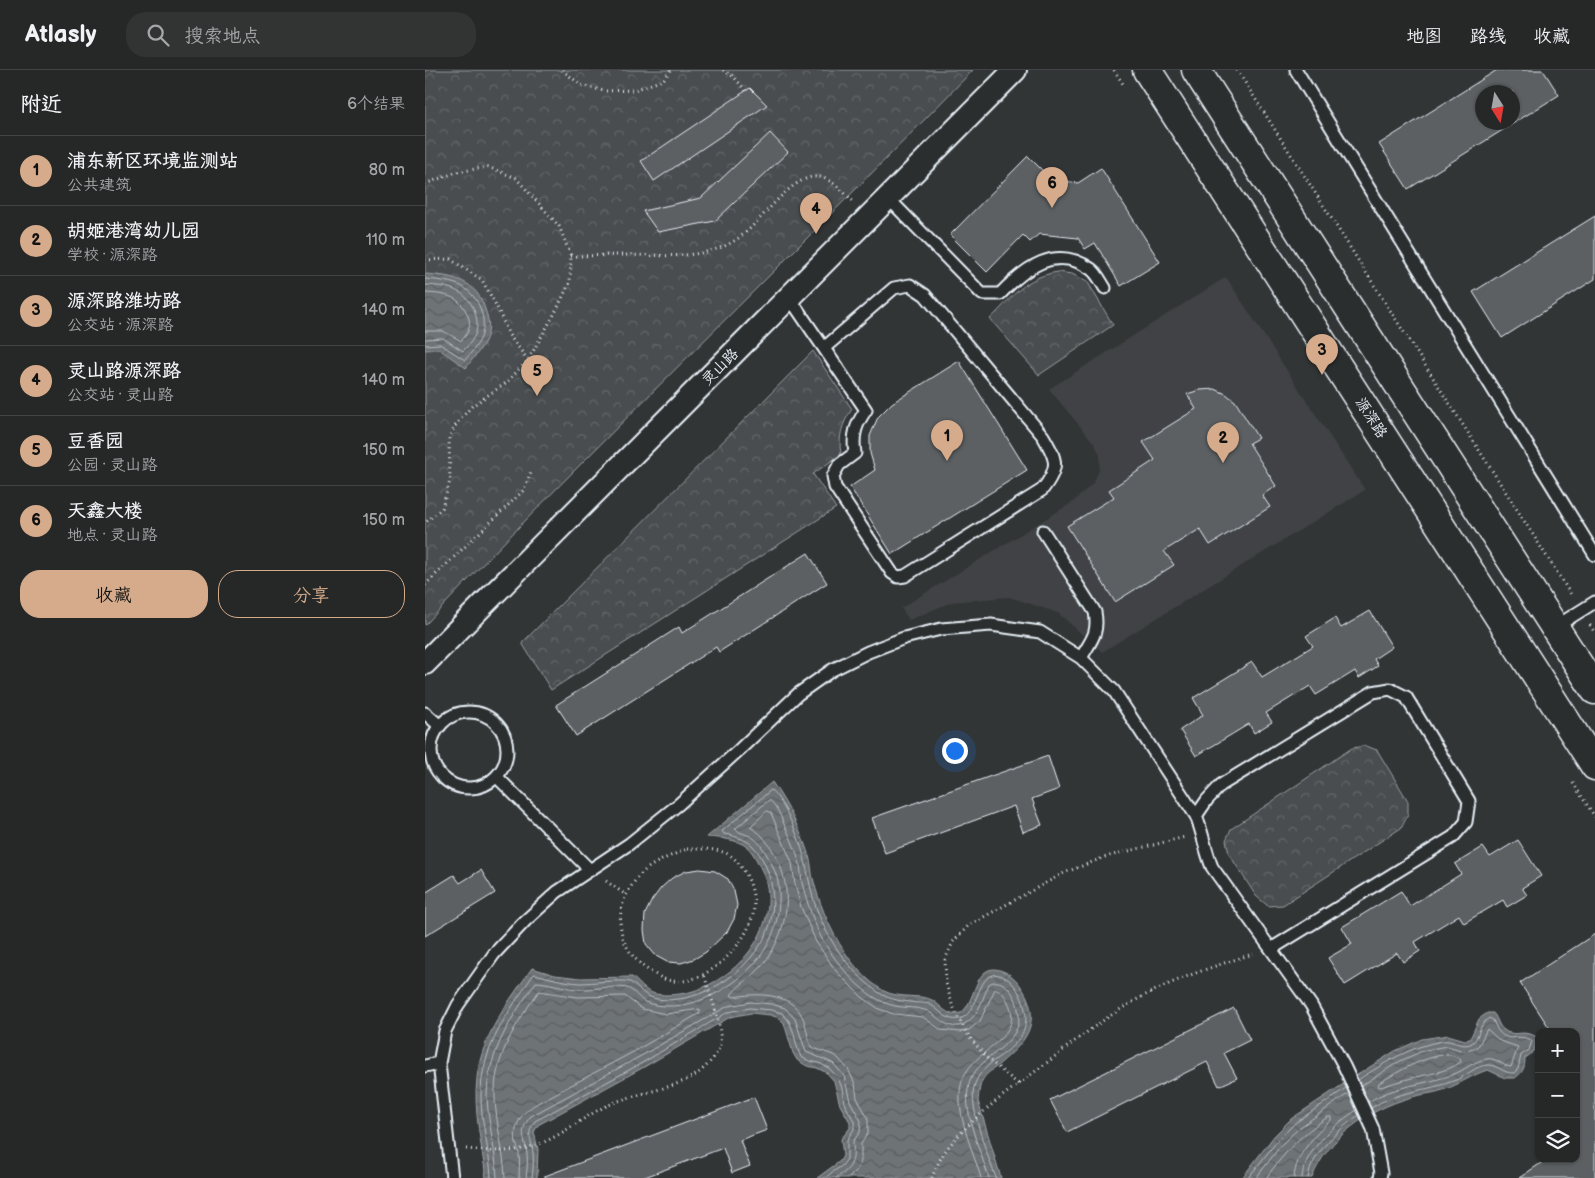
<!DOCTYPE html>
<html lang="zh">
<meta charset="utf-8">
<style>
body{margin:0;font-family:"Balsamiq Sans","LXGW WenKai TC",sans-serif;background:#323434;color:#f1f3f6}
.controls{position:absolute;right:15px;bottom:15px;display:grid;overflow:hidden;border-radius:10px;box-shadow:0 1px 4px #0004}
.controls button{width:45px;height:45px;display:grid;place-items:center;padding:0;border:0;border-bottom:1px solid #424445;background:#262828;color:#f1f3f6;font:25px sans-serif}
.compass{position:absolute;left:1050px;top:15px;width:45px;height:45px;border-radius:50%;background:#262828;box-shadow:0 1px 4px #0004;rotate:169deg}
.you{position:absolute;left:529px;top:680px;width:18px;height:18px;margin:-12px;border:4px solid #fff;border-radius:50%;background:#1a73e8;box-shadow:0 0 0 8px #1a73e833}
.badge{display:grid;place-items:center;width:32px;height:32px;border-radius:50%;background:#d6ab8b;color:#111;font-size:16px;font-weight:700}
.pin{position:absolute;translate:-50% -41px;filter:drop-shadow(0 1px 2px #0008)}
.pin::after{content:'';position:absolute;top:26px;width:18px;height:15px;background:inherit;clip-path:polygon(0 0,100% 0,50% 100%)}
.list{margin:0;padding:0;list-style:none}
h2{display:flex;justify-content:space-between;align-items:center;height:65px;margin:0;padding:0 20px;font-size:21px}
h2 small{font-size:16px;font-weight:400;color:#a4a6a8}
.list li{display:grid;grid-template-columns:32px 1fr auto;gap:15px;align-items:center;box-sizing:border-box;height:70px;padding:0 20px;border-top:1px solid #424445}
.list b{display:block;font-size:19px;white-space:nowrap}
.list p{margin:0;font-size:16px;white-space:nowrap;color:#a4a6a8}
.list em{font-size:16px;font-style:normal;color:#a4a6a8}
.actions{display:flex;gap:10px;padding:15px 20px}
.actions a{flex:1;padding:11px 0;border:1px solid #d6ab8b;border-radius:20px;text-align:center;font-size:18px;color:#d6ab8b}
.actions .main{background:#d6ab8b;color:#111}
.icon{flex:none;width:28px;height:28px;fill:none;stroke:currentColor;stroke-width:2;stroke-linecap:round;stroke-linejoin:round}
.map{position:relative;flex:none;width:1170px;height:1108px;overflow:hidden}
header{display:flex;align-items:center;gap:30px;box-sizing:border-box;height:70px;padding:0 25px;background:#262828;border-bottom:1px solid #424445}
header strong{font-size:24px}
nav{display:flex;gap:28px;margin-inline-start:auto;font-size:18px}
.search{width:350px;height:45px;background:#323434;display:flex;align-items:center;gap:12px;box-sizing:border-box;padding:0 18px;border-radius:20px;color:#a4a6a8;font-size:19px}
main{display:flex}
aside{flex:1;background:#262828}
.map>svg:first-child{display:block}
</style>
<header>
<strong>Atlasly</strong>
<div class="search"><svg class="icon" aria-label="search" viewBox="0 0 24 24"><circle cx="10" cy="10" r="6"/><path d="M15 15l6 6"/></svg>搜索地点</div>
<nav><a>地图</a><a>路线</a><a>收藏</a></nav>
</header>
<main>
<aside>
<h2>附近<small>6个结果</small></h2>
<ul class="list">
<li><span class="badge">1</span><div><b>浦东新区环境监测站</b><p>公共建筑</p></div><em>80 m</em></li>
<li><span class="badge">2</span><div><b>胡姬港湾幼儿园</b><p>学校 · 源深路</p></div><em>110 m</em></li>
<li><span class="badge">3</span><div><b>源深路潍坊路</b><p>公交站 · 源深路</p></div><em>140 m</em></li>
<li><span class="badge">4</span><div><b>灵山路源深路</b><p>公交站 · 灵山路</p></div><em>140 m</em></li>
<li><span class="badge">5</span><div><b>豆香园</b><p>公园 · 灵山路</p></div><em>150 m</em></li>
<li><span class="badge">6</span><div><b>天鑫大楼</b><p>地点 · 灵山路</p></div><em>150 m</em></li>
</ul>
<div class="actions"><a class="main">收藏</a><a>分享</a></div>
</aside>
<div class="map">
<svg width="1170" height="1108" viewBox="0 0 1170 1108">
<defs>
<pattern id="forest-crowns" width="20" height="18" patternUnits="userSpaceOnUse" patternTransform="scale(1.25)"><rect width="20" height="18" fill="#494d4f"/><path d="M2 6a3 3 0 1 1 6 0M12 15a3 3 0 1 1 6 0" fill="none" stroke="#636769"/></pattern>
<pattern id="water-waves" width="16" height="10" patternUnits="userSpaceOnUse" patternTransform="scale(1.25)"><rect width="16" height="10" fill="#6e7376"/><path d="M0 5q4-4 8 0t8 0" fill="none" stroke="#5a5e60"/></pattern>
</defs>
<rect width="100%" height="100%" fill="#323536"/>
<filter id="ink" filterUnits="userSpaceOnUse"><feTurbulence type="fractalNoise" baseFrequency=".02" numOctaves="2"/><feDisplacementMap in="SourceGraphic" scale="10" xChannelSelector="R" yChannelSelector="G"/><feConvolveMatrix kernelMatrix="1 2 1 2 8 2 1 2 1" color-interpolation-filters="sRGB"/></filter>
<g filter="url(#ink)">
<path fill="#3f4244" d="M801,207L940,420L677,582L633,543L584,527L527,532L484,550L476,538L648,432L668,413L674,400L675,385L669,373L624,319Z"/>
<path fill="url(#forest-crowns)" stroke="#989fa4" d="M0,0H548C367,187 178,366 0,555Z
M633,202L647,204L662,211L688,255L614,305L565,249C588,227 599,207 633,202Z
M388,281L427,339C417,354 413,366 416,384L388,404L411,438L126,620L97,573Z
M940,676L952,680L983,731V744L976,758L858,835L843,836L831,826L804,784L801,770L806,759L927,678Z"/>
<path fill="url(#water-waves)" stroke="#9fa5aa" d="M0,204C30,206 52,210 61,242C64,250 65,261 61,269C57,279 47,289 41,298L14,279L0,280Z
M347,712C363,735 375,759 384,786C387,794 386,804 389,812C399,851 423,900 459,921C474,929 496,924 507,930C516,935 521,946 533,944C552,939 547,886 580,902C591,907 597,917 602,927C616,960 594,977 571,997C567,1000 561,1004 558,1009C554,1016 554,1024 553,1031L576,1108H392L415,1091L418,1086L416,1069L425,1058V1052L415,1035L409,1011L402,1003L392,998L382,996L372,990L368,983L359,953L354,948L345,945L326,943L305,947L219,997L113,1055L109,1062L113,1079L112,1108H61C57,1076 48,1041 52,1008C56,966 84,931 107,898L130,905L155,908L207,907C213,911 218,919 225,922C233,926 246,925 255,924C308,916 360,858 338,803C334,795 329,783 322,777C312,769 294,768 282,767Z
M1062,943H1068C1073,948 1073,956 1079,960C1087,967 1096,961 1104,964C1107,964 1109,966 1112,967C1111,978 1109,983 1100,988C1100,998 1098,1002 1090,1008H1080L1063,1000C1048,1004 1034,1015 1018,1020C1007,1024 995,1024 984,1028C943,1040 903,1067 887,1108H817L849,1066L866,1049L929,1007L970,981L997,969L1023,965L1040,970L1045,969L1054,949Z"/>
<g fill="none" stroke-linecap="round" stroke-linejoin="round">
<path stroke="#b7bfc4" stroke-width="1" d="M0,209C12,210 23,211 34,215C52,223 62,246 57,264C55,273 46,283 40,290L15,274L0,275
M0,215C12,216 23,216 34,222C47,229 55,248 51,262C49,269 43,276 38,281L18,268L0,269
M0,223C22,224 37,226 44,249C46,258 42,265 36,271L18,261H0
M1022,984L1035,988L1036,992C1020,1003 1001,1004 983,1009C974,1011 965,1014 956,1017L953,1016L954,1013C976,1000 996,988 1022,984Z
M933,1010C961,992 984,977 1017,971C1027,969 1038,979 1047,973C1055,968 1052,956 1064,948L1068,950C1079,980 1091,960 1107,971L1104,980L1096,985L1093,999L1089,1003C1079,1004 1073,995 1063,995C1051,995 1042,1006 1031,1010C1004,1021 971,1021 946,1038
M936,1016L975,991L1000,980L1022,976L1039,981L1049,979L1054,975L1062,959L1075,971L1093,977L1086,997C1077,996 1071,987 1061,989C1049,991 1040,1000 1029,1004C1001,1015 969,1015 943,1032
M66,1108C65,1081 56,1054 56,1027C55,979 83,943 108,905L110,904C125,908 140,912 155,913C167,913 196,909 205,912C210,914 215,921 220,924C230,932 248,930 260,928C293,921 324,897 340,867C354,839 349,798 327,775C321,769 306,765 299,764L297,761L346,720C360,732 376,772 380,791C383,804 385,818 389,831C400,867 423,900 453,922C465,931 479,931 493,933C496,933 501,933 504,934C515,939 522,954 537,948C555,940 553,891 581,908C589,913 595,923 598,932C614,982 558,982 549,1017C544,1038 563,1086 571,1108
M72,1108C71,1081 63,1054 62,1027C62,984 87,946 111,912C121,912 140,918 152,919C168,920 187,915 202,918C209,920 214,929 220,932C226,935 236,936 242,936C281,938 331,904 346,868C353,852 356,830 353,812C351,800 339,777 330,769C324,764 315,764 310,759L344,730C351,735 355,744 358,752C364,764 370,777 374,791C376,798 376,806 377,813C382,832 389,854 398,871C414,896 439,929 470,936C480,938 491,937 500,940C513,944 522,964 541,953C554,945 558,927 564,914C572,909 578,913 584,919C589,925 592,932 593,939C602,978 547,984 543,1019C539,1046 556,1082 564,1108
M80,1108C79,1081 71,1055 70,1028C68,988 92,952 114,921L153,927L200,926L217,939L241,944L275,939V943L210,981L111,1034C96,1043 88,1055 91,1073C92,1077 94,1080 94,1084C95,1092 94,1100 94,1108
M101,1108C102,1100 103,1092 102,1084C100,1068 93,1061 106,1046L214,987L303,936L326,932L346,934L360,938L370,949L381,982L408,993L419,1006L425,1031L436,1051L435,1062L428,1071C429,1091 429,1097 411,1108
M107,1108C108,1100 109,1091 108,1083C107,1068 100,1065 110,1051L217,993L303,942L325,938L346,940L357,943L364,951L368,961L373,980L376,987L384,991L394,993L404,998L413,1008L417,1018L419,1033L429,1051V1059L422,1070V1089L418,1095L399,1108
M424,1108L431,1101L436,1091V1074L443,1063V1048L432,1028L430,1014L423,999L411,986L386,977C382,967 382,956 377,946C365,922 331,923 309,927L306,925C312,916 329,906 337,896C368,856 371,805 337,766C334,762 329,760 325,757L342,741L346,743L367,793L370,814L376,837L391,872L411,901L437,927L454,939L469,944L498,947L516,960L535,962L544,960L555,951L570,919C577,920 580,926 583,932C602,970 543,979 536,1015C530,1043 548,1081 556,1108
M823,1108L853,1070L870,1053L921,1018
M831,1108L857,1074L874,1058L924,1023
M841,1108C860,1082 876,1064 903,1047H906V1050C890,1065 870,1085 869,1108
M877,1108C878,1082 911,1053 932,1040
M883,1108C886,1084 915,1058 934,1045"/>
</g>
<path fill="#5c6063" stroke="#e8f1f8" fill-rule="evenodd" d="M1072,0H1118L1134,25L983,119L954,74ZM1058,22H1088V52H1058Z
M325,18L342,35L229,111L216,91Z
M345,63L363,82L290,151L233,162L218,141L276,128Z
M603,86L626,109L653,113L676,98L735,192L696,216L670,173L660,179L653,168L614,164L605,172L598,165L562,202L525,165Z
M1170,146V209L1077,268L1048,222Z
M534,291L602,400L467,484L425,417L450,400L445,383V366L453,347L467,333Z
M790,319L801,324L810,331L833,368L824,373L851,416L837,425L845,437L785,475L775,459L739,481L749,495L690,532L642,456L689,427L684,420L730,390L718,372L771,339L762,324L775,320Z
M383,483L402,513L294,582L291,577L151,666L131,635L254,557L257,563Z
M945,541L967,577L949,589L953,596L934,608L930,601L891,625L885,616L841,643L847,652L829,663L824,654L771,686L755,660L778,645L768,628L827,592L837,607L888,576L881,566L910,548L916,558Z
M623,686L634,719L607,729L617,755L598,762L589,736L460,783L447,748Z
M1093,770L1116,806L1097,818L1102,825L1082,837L1078,830L1039,853L1034,845L990,872L995,881L978,892L972,883L920,915L903,888L927,874L917,857L976,821L985,836L1036,804L1030,794L1058,777L1065,787Z
M275,799L290,801L303,809L309,821L312,835L309,849L302,862L281,882L269,889L256,893L242,892L231,886L221,874L219,860L220,844L227,830L236,818L247,808L261,801Z
M56,800L70,823L0,866V823L29,805L35,813Z
M1170,864V1108H1094L1122,1089H1151V962H1127L1095,913Z
M809,938L825,970L799,983L812,1008L794,1016L782,992L642,1062L625,1030Z
M329,1027L342,1060L315,1070L325,1096L307,1103L298,1078L217,1108H120V1106Z"/>
<g fill="none" stroke-linecap="round" stroke-linejoin="round">
<defs>
<path id="service" d="M871,0L1170,485
M463,128L557,224H575C600,198 630,174 666,199C672,203 676,212 680,218
M364,227L441,340C431,354 427,365 430,383L414,395L408,406L410,417L467,503L473,507L480,506L617,420C635,397 632,390 618,366L500,225L485,215L469,218L399,278
M618,461L670,542C674,564 666,570 656,588
M1130,557L1170,532
M6 680a38 38 0 1 1 76 0a38 38 0 1 1-76 0Z
M0,643L15,656
M72,707L165,800
M771,746L782,730L796,715L948,622L965,619L981,627L1044,731L1041,752L1028,767L846,879
M0,996L14,993
M27,1108L14,993L20,961L33,935L69,884L100,851L132,822L204,774L254,734L314,680L373,624L407,600L443,582L479,568L516,559L566,555L615,562L656,588L689,621L771,746C778,763 780,780 787,797L886,935L919,996L948,1059L956,1103L955,1108"/>
<path id="minor" d="M0,593L590,0"/>
<path id="secondary" d="M722,0L1170,696
M771,0L1170,620"/>
</defs>
<use href="#service" stroke="#e8f1f8" stroke-width="15"/>
<use href="#minor" stroke="#e8f1f8" stroke-width="26"/>
<use href="#secondary" stroke="#e8f1f8" stroke-width="31"/>
<path stroke="#e8f1f8" stroke-width="3" stroke-dasharray="1 4" stroke-linecap="butt" d="M137,0L156,15L179,21L209,20L238,10L246,0
M298,0L309,7L321,21
M689,0L698,14
M812,0L1147,526
M0,114L32,102L63,97L91,108L134,156L146,186L145,212L130,243L103,290L81,313L47,336L32,353L24,367L25,411L17,438L0,453
M146,186C164,186 182,185 200,185C237,185 283,191 315,167C337,151 361,112 387,107C403,104 418,122 428,131
M0,190L25,189L57,210L72,237L84,265L103,290
M0,515L99,420L107,399
M1165,555L1170,563
M1148,713L1170,747
M262,779C275,779 291,778 303,784C310,788 315,795 319,801C326,812 331,830 328,844C321,878 271,926 235,907C193,886 182,844 213,807C225,793 246,786 262,779Z
M181,811L201,825
M593,1014L563,989L545,968L535,951L527,934L521,913L520,890L528,872L544,855L639,803L680,787L760,767
M41,1079C62,1081 84,1083 105,1077C135,1069 157,1046 186,1034C213,1022 247,1020 272,1004C280,998 291,987 294,978C300,959 284,923 279,904
M507,1108C511,1097 517,1084 525,1075C550,1045 584,1021 615,998C646,974 677,949 711,930C748,910 788,896 828,884"/>
<use href="#service" stroke="#2a2d2e" stroke-width="11"/>
<use href="#minor" stroke="#2a2d2e" stroke-width="22"/>
<use href="#secondary" stroke="#2a2d2e" stroke-width="28"/>
</g>
</g>
<g text-anchor="middle" dominant-baseline="central" stroke-width="5" stroke-linejoin="round" paint-order="stroke">
<g font-size="15" fill="#e8f1f8" stroke="#2a2d2e">
<text transform="translate(295 297) rotate(-45)">灵山路</text>
<text transform="translate(946 348) rotate(57)">源深路</text>
</g>
</g>
</svg>
<div class="controls">
<button>+</button>
<button>−</button>
<button><svg class="icon" aria-label="layers" viewBox="0 0 24 24"><path d="M12 4l9 5-9 5-9-5zM3 14l9 5 9-5"/></svg></button>
</div>
<svg class="compass" viewBox="-18 -18 36 36"><path d="M0-13l5 13h-10z" fill="#e53935"/><path d="M0 13l5-13h-10z" fill="#a4a6a8"/></svg>
<div class="you"></div>
<div class="pin badge" style="left:522px;top:391px">1</div>
<div class="pin badge" style="left:798px;top:393px">2</div>
<div class="pin badge" style="left:897px;top:305px">3</div>
<div class="pin badge" style="left:391px;top:164px">4</div>
<div class="pin badge" style="left:112px;top:326px">5</div>
<div class="pin badge" style="left:627px;top:138px">6</div>
</div>
</main>
